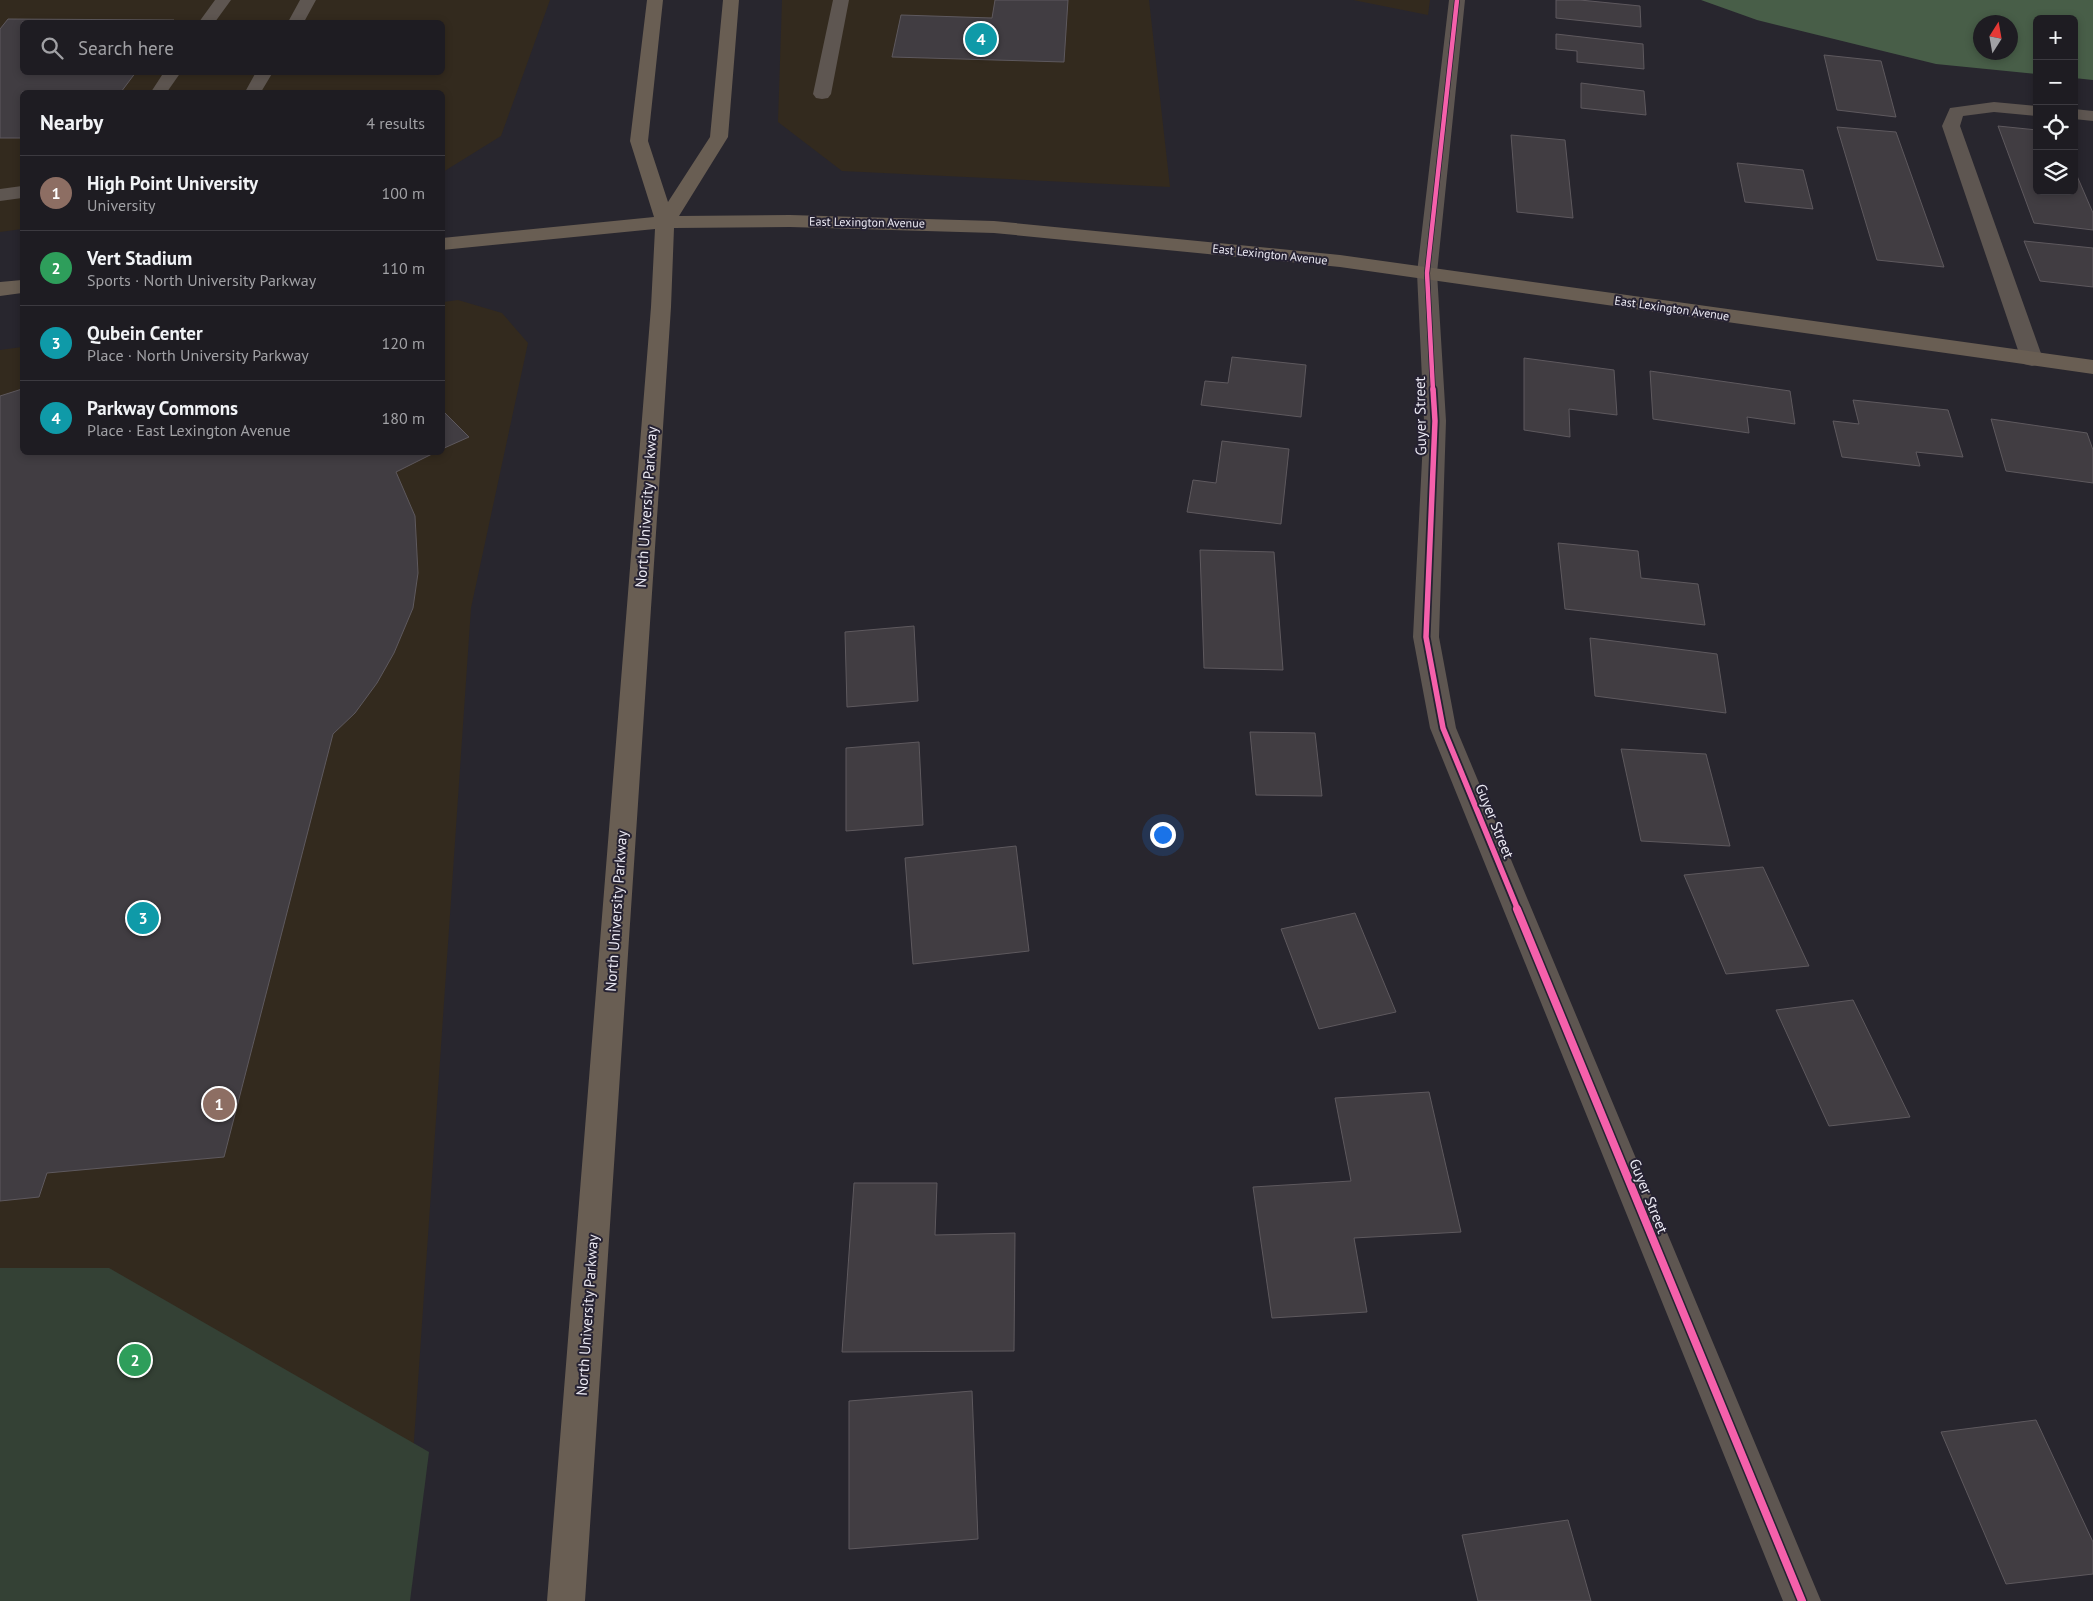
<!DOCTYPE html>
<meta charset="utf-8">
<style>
body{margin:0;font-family:"PT Sans",sans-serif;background:#2b292f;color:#f1f3f6}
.controls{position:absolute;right:15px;top:15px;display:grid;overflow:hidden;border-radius:8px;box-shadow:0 2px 8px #0003}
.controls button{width:45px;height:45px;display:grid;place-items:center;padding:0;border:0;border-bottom:1px solid #3c3a40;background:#1e1c22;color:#f1f3f6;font:25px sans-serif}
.compass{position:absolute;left:1973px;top:15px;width:45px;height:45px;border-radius:50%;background:#1e1c22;box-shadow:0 2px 8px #0003;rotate:11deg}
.you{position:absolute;left:1162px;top:834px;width:18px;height:18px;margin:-12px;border:4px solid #fff;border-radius:50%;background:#1a73e8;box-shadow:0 0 0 8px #1a73e833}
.badge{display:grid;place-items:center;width:32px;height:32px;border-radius:50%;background:#d93025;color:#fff;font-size:16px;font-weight:700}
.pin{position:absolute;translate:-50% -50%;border:2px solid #fff;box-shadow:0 1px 5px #0006}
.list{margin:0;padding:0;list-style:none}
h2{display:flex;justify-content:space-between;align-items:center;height:65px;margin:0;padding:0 20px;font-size:21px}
h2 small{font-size:16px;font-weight:400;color:#a1a1a5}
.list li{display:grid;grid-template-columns:32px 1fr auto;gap:15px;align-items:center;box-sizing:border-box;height:75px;padding:0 20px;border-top:1px solid #3c3a40}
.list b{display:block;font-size:19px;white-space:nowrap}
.list p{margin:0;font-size:16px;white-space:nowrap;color:#a1a1a5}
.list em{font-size:16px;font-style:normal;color:#a1a1a5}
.icon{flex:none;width:28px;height:28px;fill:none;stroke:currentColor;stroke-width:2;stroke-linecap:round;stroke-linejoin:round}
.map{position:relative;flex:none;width:2093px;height:1601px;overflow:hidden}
.search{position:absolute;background:#1e1c22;box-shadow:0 2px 8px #0003;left:20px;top:20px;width:425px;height:55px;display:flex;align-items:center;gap:12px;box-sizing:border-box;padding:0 18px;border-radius:8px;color:#a1a1a5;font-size:19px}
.panel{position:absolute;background:#1e1c22;box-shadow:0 2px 8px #0003;left:20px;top:90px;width:425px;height:365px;border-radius:8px}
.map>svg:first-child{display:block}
</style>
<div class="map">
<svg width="2093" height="1601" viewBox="0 0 2093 1601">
<rect width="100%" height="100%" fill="#28262e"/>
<path fill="#332a1e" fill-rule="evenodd" d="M0,0H550L501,136L443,172L442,92H22V229L0,232ZM22,22H442V72H22Z
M782,0H1149L1170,187L842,171L778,122Z
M1353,0H1430L1428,15Z
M458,300L502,313L528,343L471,608L403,1601H0V350L22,347V452H442L443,302Z"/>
<path fill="#344135" d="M0,1268H109L429,1452L410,1601H0Z"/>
<path fill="#485e48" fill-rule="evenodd" d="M1701,0H2093V80L2074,78V19H2037V74L1936,64L1757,20ZM1980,22H2010V52H1980Z"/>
<path fill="#413d42" stroke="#5e595e" d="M995,0H1068L1064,62L892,57L901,15L992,18Z
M1556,0H1580L1640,6L1641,27L1556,18Z
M8,19L174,20L173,22H22V72H136L121,92H22V138H0V29Z
M1556,34L1643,44L1644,69L1577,62V51L1556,49Z
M1824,55L1881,61L1896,117L1837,110Z
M1581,83L1644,91L1646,115L1581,108Z
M1998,126L2037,130V191H2074V169L2093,213V230L2034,223Z
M1837,127L1896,132L1944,267L1877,260Z
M1511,135L1565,140L1573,218L1517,212Z
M1737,163L1803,170L1813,209L1745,202Z
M2024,241L2093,248V287L2040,281Z
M1232,357L1306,365L1301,417L1201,405L1205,381L1228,383Z
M1524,358L1614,370L1617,415L1569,409L1570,437L1524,430Z
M1650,371L1790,391L1795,424L1747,417L1749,433L1653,419Z
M22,389V452H436L396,472L415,516L418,573L413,608L394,653L377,683L355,713L333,734L224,1157L47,1173L39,1197L0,1201V396Z
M1853,400L1948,410L1963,457L1916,452L1920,466L1842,457L1833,421L1859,424Z
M442,410L469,437L442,449Z
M1991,419L2087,433L2093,450V483L2006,471Z
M1222,441L1289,449L1281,524L1187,512L1193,480L1216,483Z
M1558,543L1638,551L1641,578L1698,584L1705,625L1565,609Z
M1200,550L1274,552L1283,670L1204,668Z
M914,626L918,701L847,707L845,632Z
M1590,638L1717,654L1726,713L1595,696Z
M1250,732L1315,733L1322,796L1256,795Z
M919,742L923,825L846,831V748Z
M1621,749L1706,754L1730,846L1641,841Z
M1016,846L1029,951L913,964L905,858Z
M1763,867L1809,966L1726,974L1684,875Z
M1355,913L1396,1012L1319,1029L1281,929Z
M1853,1000L1910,1117L1829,1126L1776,1010Z
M1429,1092L1461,1232L1354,1238L1367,1312L1272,1318L1253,1187L1351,1181L1335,1098Z
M854,1183H937L935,1235L1015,1233L1014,1351L842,1352Z
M972,1391L978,1539L849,1549V1401Z
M2036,1420L2093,1542V1574L2006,1584L1941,1432Z
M1568,1520L1591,1601H1478L1462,1535Z"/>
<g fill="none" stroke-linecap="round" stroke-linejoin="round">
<path fill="#5e5651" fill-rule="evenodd" d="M215,0H231L215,22H199Z
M300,0H316L304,22H288Z
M833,0H849L831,94L828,98L822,99L816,98L813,94Z
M1449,0H1465L1437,273L1446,421L1439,637L1456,728L1821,1601H1783L1430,728L1413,637L1424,421L1417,273Z
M164,72H181L167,92H151Z
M256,72H273L261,92H245Z
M1994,102L2037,106V116L1994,112L1963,116L1960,126L2043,359L2040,364L2032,366L2024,364L2021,359L1942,126L1950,108Z
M2074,109L2093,111V121L2074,119Z
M22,186V198L0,201V189Z"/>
<path fill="#695e53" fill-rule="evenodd" d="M647,0H663L648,141L668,202L710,137L723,0H739L728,137L679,216L790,215L994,221L1340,255L2093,360V374L1340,267L994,233L790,227L674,228L671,307L585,1601H547L651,307L655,229L442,250V238L654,217L630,141Z
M22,280V293L0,296V282Z"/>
<defs>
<path id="cycleway-far2" d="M1433,391L1427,273L1457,0"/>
<path id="cycleway-far1" d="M1433,389L1435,421L1426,637L1443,728L1518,910"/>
<path id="cycleway" d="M1517,909L1802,1601"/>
</defs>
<use href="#cycleway-far2" stroke="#262232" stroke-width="6"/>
<use href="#cycleway-far1" stroke="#262232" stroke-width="9"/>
<use href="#cycleway" stroke="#262232" stroke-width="11"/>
<use href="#cycleway-far2" stroke="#f560ab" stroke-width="4.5"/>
<use href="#cycleway-far1" stroke="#f560ab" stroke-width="5.5"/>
<use href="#cycleway" stroke="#f560ab" stroke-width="8"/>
</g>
<g text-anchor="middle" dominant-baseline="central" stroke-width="4" stroke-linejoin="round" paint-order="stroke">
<g font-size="12" fill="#eceaf4" stroke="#262232">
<text transform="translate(867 222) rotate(1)">East Lexington Avenue</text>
<text transform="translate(1270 254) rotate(6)">East Lexington Avenue</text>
<text transform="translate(1672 308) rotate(8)">East Lexington Avenue</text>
</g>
<g font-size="15" fill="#eceaf4" stroke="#262232">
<text transform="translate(1420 416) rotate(-91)">Guyer Street</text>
<text transform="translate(646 507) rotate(-86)">North University Parkway</text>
<text transform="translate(1495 821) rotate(68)">Guyer Street</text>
<text transform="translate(616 911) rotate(-86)">North University Parkway</text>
<text transform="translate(1649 1196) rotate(68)">Guyer Street</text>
<text transform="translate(587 1315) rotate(-86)">North University Parkway</text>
</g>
</g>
</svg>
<div class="controls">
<button>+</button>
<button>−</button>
<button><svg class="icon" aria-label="locate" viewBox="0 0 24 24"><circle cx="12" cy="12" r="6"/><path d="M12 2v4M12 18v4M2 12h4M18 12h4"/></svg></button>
<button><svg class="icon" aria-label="layers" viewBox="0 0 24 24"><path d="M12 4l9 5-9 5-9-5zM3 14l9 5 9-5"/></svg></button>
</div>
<svg class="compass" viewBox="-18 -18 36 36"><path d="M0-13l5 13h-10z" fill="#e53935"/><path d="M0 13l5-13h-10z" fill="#a1a1a5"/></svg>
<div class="you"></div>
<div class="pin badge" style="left:219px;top:1104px;background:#8d6e63">1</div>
<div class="pin badge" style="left:135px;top:1360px;background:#2e9e5b">2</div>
<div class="pin badge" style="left:143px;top:918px;background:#0f9aa8">3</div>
<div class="pin badge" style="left:981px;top:39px;background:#0f9aa8">4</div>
<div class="search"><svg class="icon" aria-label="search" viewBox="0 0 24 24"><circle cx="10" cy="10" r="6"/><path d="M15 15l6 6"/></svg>Search here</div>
<section class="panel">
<h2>Nearby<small>4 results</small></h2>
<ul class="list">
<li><span class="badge" style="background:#8d6e63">1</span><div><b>High Point University</b><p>University</p></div><em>100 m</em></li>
<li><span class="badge" style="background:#2e9e5b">2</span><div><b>Vert Stadium</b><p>Sports · North University Parkway</p></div><em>110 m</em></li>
<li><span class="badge" style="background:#0f9aa8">3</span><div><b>Qubein Center</b><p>Place · North University Parkway</p></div><em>120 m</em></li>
<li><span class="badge" style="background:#0f9aa8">4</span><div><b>Parkway Commons</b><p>Place · East Lexington Avenue</p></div><em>180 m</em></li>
</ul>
</section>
</div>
